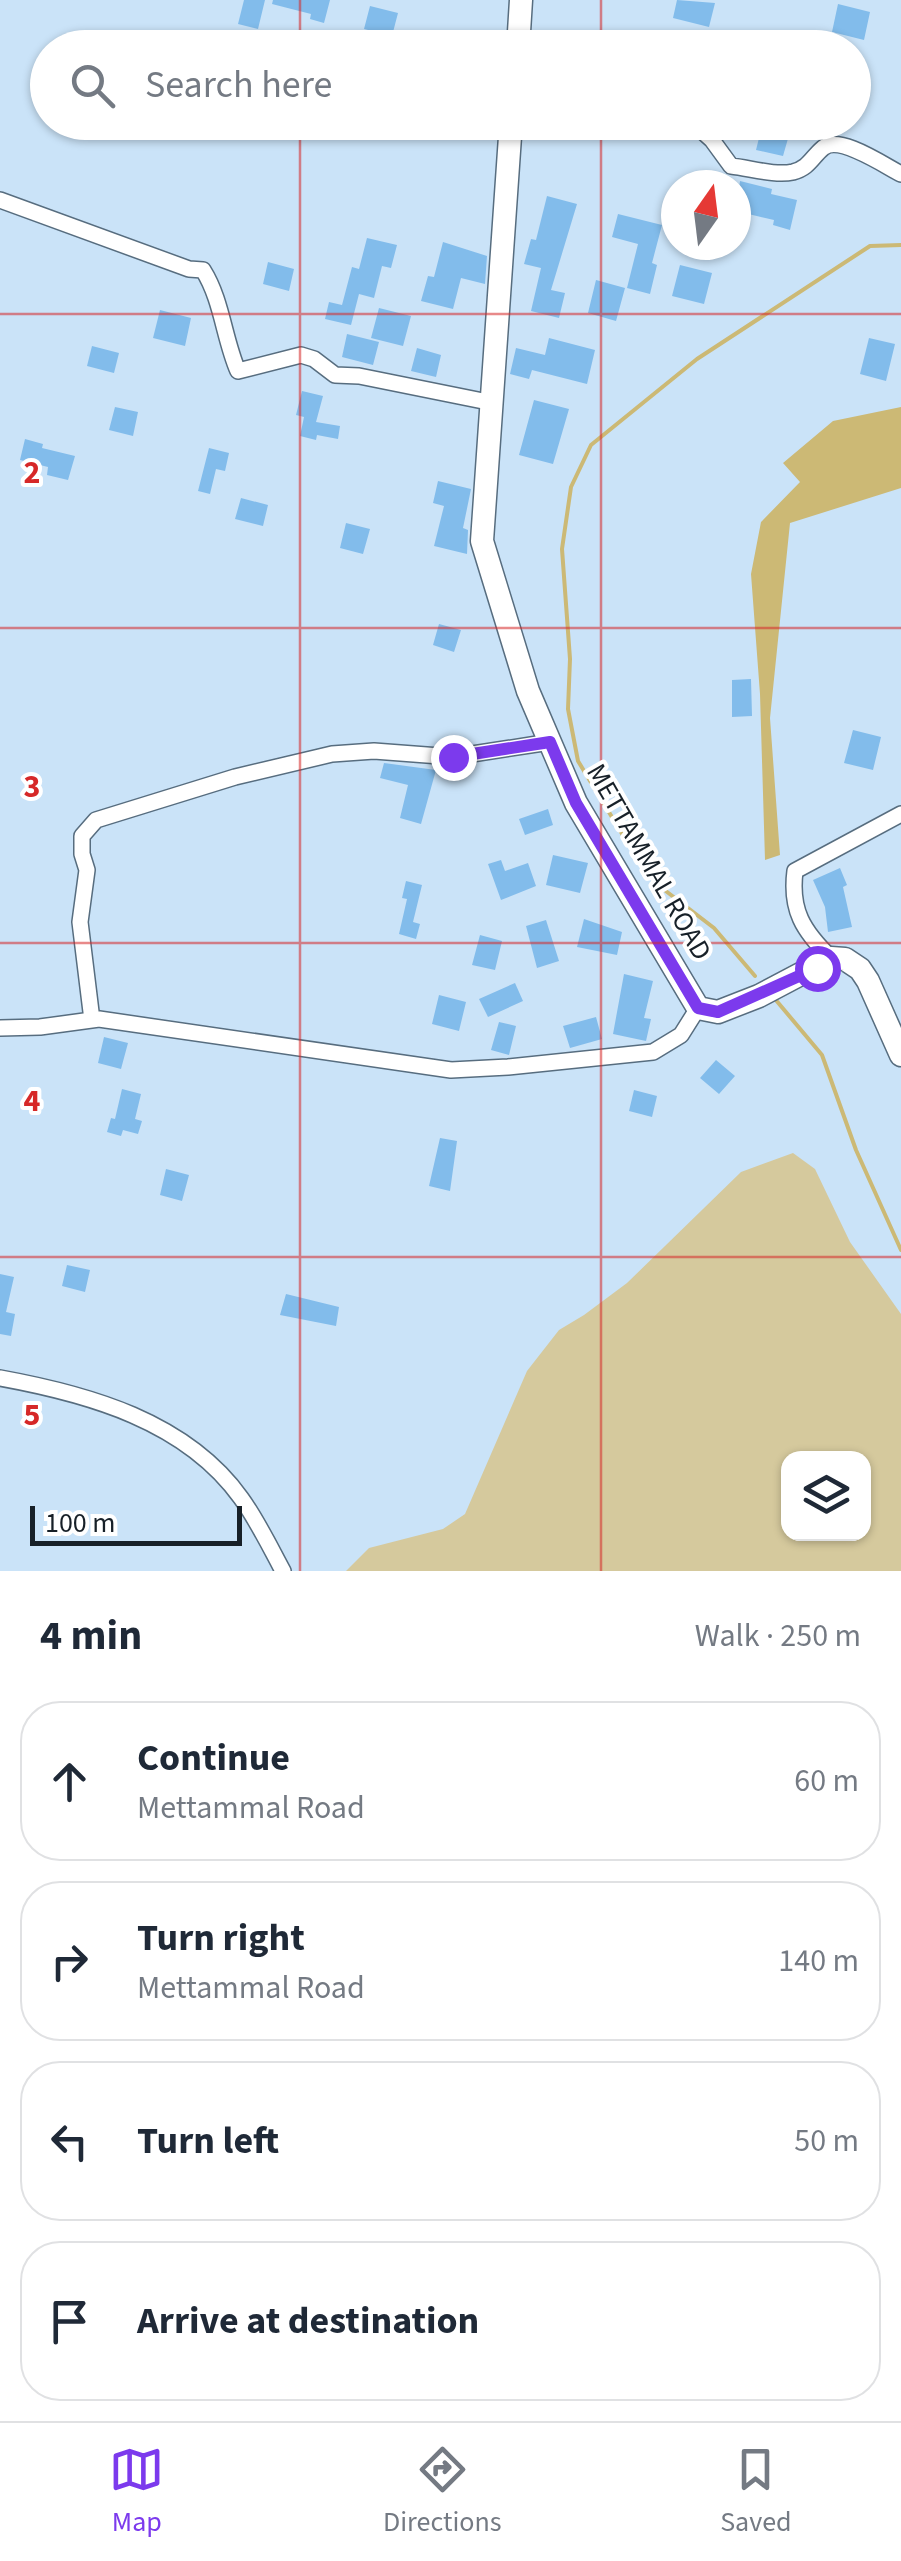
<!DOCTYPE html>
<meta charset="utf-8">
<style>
body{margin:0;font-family:"Source Sans 3",sans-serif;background:#f2f2f3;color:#1f2937}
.controls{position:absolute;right:30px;bottom:30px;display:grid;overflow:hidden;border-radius:20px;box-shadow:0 2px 8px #0004}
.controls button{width:90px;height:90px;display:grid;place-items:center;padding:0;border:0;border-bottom:2px solid #e0e1e3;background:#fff;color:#1f2937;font:50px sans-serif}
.compass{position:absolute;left:661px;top:170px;width:90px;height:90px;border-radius:50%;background:#fff;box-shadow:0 2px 8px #0004;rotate:14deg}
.scale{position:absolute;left:30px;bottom:25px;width:212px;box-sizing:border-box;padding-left:10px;border:5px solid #172028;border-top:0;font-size:28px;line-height:35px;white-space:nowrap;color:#172028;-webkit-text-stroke:8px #fff;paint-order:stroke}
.stop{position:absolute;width:30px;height:30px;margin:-22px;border:8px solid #7c3aed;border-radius:50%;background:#fff}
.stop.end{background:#7c3aed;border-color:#fff;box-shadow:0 2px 10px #0008}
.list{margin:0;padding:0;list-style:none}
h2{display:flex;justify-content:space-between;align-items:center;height:130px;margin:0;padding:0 40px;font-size:42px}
h2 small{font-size:32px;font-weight:400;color:#747a83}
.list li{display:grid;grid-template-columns:65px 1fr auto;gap:30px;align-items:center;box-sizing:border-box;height:160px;margin:0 20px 20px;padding:0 20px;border:2px solid #e0e1e3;border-radius:40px}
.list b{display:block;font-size:38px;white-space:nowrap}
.list p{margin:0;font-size:32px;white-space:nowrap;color:#747a83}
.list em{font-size:32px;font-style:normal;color:#747a83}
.icon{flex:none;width:55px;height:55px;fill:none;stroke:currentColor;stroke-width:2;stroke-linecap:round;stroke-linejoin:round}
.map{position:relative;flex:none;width:901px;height:1571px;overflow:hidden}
.search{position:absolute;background:#fff;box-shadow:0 2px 8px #0004;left:30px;right:30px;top:30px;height:110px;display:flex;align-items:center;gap:25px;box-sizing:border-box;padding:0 35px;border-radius:55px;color:#747a83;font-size:38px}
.sheet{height:850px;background:#fff}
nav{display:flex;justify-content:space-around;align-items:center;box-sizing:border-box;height:140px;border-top:2px solid #e0e1e3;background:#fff;font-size:28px;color:#747a83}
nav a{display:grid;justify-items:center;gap:5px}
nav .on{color:#7c3aed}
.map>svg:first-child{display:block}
</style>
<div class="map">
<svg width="901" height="1571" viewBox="0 0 901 1571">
<rect width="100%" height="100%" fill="#cae3f8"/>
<path fill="#d5c99d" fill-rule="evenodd" d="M793,1153L815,1169L850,1242L901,1314V1571H346L369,1548L443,1529L465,1514L527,1371L559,1330L584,1315L627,1283L741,1172ZM788,1459H864V1534H788Z"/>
<path fill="#ccb975" d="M901,407V488L790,523L770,718L780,855L765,860L760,694L751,574L761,522L800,482L783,463L833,421Z"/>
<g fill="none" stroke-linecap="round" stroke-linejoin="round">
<path stroke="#ccb975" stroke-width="4" d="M755,976L714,928L658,885L624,837L578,761L568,709L570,659L562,549L571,487L591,445L697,359L870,246L901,245
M775,999L822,1055L856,1150L901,1250"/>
</g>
<path fill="#82bceb" d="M244,0H265L258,29L238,24Z
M273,0H330L324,23L310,19L311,14L272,4Z
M677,0L715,3L709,27L673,18Z
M838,4L870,12L864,40L832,32Z
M370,6L398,13L392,36L364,29Z
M297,122H343L339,136L314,129L312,139L294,135Z
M763,122H781L778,132L789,135L783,156L756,150Z
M740,181L772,189L771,194L797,200L790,230L773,225L774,220L736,211Z
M547,196L577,204L551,290L565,293L559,318L531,311L541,268L524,264L531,239L536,240Z
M618,214L662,225L652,263L657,265L650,294L627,288L638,244L612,237Z
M367,238L397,245L391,268L382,266L374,298L359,294L351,325L325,319L329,302L342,305L352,267L359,269Z
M443,242L487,256L485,284L461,278L453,309L421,301L428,276L434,277Z
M268,262L294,269L289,291L263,284Z
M680,265L712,273L704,304L672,296Z
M596,280L625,288L616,321L588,313Z
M379,308L411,316L403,346L371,338Z
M160,310L191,318L185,346L153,338Z
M347,334L379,342L373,365L342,357Z
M549,338L595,350L587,384L532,370L529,379L510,374L516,348L545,355Z
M869,338L895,344L886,381L860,374Z
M92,346L119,353L114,373L87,366Z
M417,348L441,355L436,377L411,371Z
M302,391L323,396L316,422L340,426L338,439L317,435L316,440L300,436L304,417L296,415Z
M534,400L569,409L553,464L519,455Z
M115,407L138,412L133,436L109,430Z
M25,439L43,444L42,448L75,456L68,480L47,475L48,467L20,460Z
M209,448L229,453L225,471L216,469L210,494L198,491Z
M438,481L471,489L463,528L468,530L467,554L434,546L444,506L433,503Z
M241,498L268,505L263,526L235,519Z
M346,523L370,529L363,554L340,548Z
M439,624L461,630L454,652L433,645Z
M751,679L752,716L732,717V680Z
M853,730L881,737L873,770L844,763Z
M384,763L436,770L421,824L400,818L408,785L380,778Z
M548,809L553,825L525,835L519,819Z
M553,855L588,863L580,893L546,885Z
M501,860L505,871L528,863L536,886L501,900L488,864Z
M840,868L847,885L843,887L852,927L828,932L825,907L813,880Z
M406,881L422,885L413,922L420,924L416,939L399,934L407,899L402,898Z
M584,919L622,932L617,955L577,947Z
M546,920L559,961L537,968L526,926Z
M480,935L502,941L495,970L472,965Z
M624,974L653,981L644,1018L651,1019L646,1041L613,1034Z
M515,983L523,1001L488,1017L479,999Z
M439,995L466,1002L459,1031L432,1024Z
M596,1017L602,1039L570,1048L563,1026Z
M499,1022L516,1026L509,1055L491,1050Z
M104,1037L128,1043L121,1069L98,1063Z
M716,1060L735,1076L719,1094L700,1078Z
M122,1089L141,1094L135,1119L142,1121L138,1134L123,1130L121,1136L107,1132L111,1118L115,1119Z
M634,1090L657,1096L652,1117L629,1111Z
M440,1138L457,1141L450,1191L429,1186Z
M166,1169L189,1175L182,1201L160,1195Z
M67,1265L90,1270L85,1292L62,1286Z
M0,1274L14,1277L6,1312L15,1314L11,1336L0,1334Z
M286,1294L339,1307L336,1326L280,1315Z"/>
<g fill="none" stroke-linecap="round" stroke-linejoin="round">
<defs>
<path id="street" d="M664,122L702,131L712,140L731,166C750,168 775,176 793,172C809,168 812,157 823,148C839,134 885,166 901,174
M0,200L189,269L203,270C222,300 224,339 238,371L301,355L314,359L335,375L359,376L493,403
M831,958C803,931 790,910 795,871L901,814
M92,1020L80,922L87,870L82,854V836L96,820L235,777L332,754L374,751L453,757L550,742
M0,1028L40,1027L99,1019L451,1070L508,1067L653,1052L681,1035L698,1008
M0,1378C88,1394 186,1421 241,1498C257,1520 270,1547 283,1571"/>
<path id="secondary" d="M518,48L521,0
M511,122L482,541L528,691L576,803L698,1008L718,1012L759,996L831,958L845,959L860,969L868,981L901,1055"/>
</defs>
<use href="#street" stroke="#576d7f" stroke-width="18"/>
<use href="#secondary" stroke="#576d7f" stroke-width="25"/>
<use href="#street" stroke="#fff" stroke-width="15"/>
<use href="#secondary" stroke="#fff" stroke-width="22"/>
</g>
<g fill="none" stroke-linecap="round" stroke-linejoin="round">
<path stroke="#7c3aed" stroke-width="12" d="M453,757L550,742L576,803L698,1008L718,1012L817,968"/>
</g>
<path fill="none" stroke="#d62828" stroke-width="2.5" stroke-opacity="0.55" d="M300,0V48M601,0V48M300,122V1571M601,122V1571M0,314H901M0,628H901M0,943H901M0,1257H901"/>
<g text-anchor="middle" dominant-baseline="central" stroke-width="8" stroke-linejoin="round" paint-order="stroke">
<g font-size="28" fill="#172028" stroke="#fff">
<text transform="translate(649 862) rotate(60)">METTAMMAL ROAD</text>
</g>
</g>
<g font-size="32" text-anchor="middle" font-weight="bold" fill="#d62828" stroke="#fff" stroke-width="8" stroke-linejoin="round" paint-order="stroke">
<text x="32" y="483">2</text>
<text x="32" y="797">3</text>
<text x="32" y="1111">4</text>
<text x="32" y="1425">5</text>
</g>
</svg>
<div class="controls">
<button><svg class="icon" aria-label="layers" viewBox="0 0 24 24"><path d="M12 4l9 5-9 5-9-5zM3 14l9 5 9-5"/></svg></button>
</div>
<svg class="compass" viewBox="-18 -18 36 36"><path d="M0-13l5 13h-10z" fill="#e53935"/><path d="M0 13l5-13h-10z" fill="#747a83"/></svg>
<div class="scale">100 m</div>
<div class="stop" style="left:817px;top:968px"></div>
<div class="stop end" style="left:453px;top:757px"></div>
<div class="search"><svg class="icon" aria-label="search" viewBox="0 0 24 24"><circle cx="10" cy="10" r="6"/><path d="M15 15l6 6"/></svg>Search here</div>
</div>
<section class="sheet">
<h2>4 min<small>Walk · 250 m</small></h2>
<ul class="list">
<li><svg class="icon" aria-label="ahead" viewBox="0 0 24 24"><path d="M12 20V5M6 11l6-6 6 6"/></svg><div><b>Continue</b><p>Mettammal Road</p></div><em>60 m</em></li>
<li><svg class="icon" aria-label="right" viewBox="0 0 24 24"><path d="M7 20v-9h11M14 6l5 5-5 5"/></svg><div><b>Turn right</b><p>Mettammal Road</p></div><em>140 m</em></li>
<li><svg class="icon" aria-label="left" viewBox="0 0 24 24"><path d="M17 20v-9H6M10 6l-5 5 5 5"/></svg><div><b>Turn left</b></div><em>50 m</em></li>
<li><svg class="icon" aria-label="arrive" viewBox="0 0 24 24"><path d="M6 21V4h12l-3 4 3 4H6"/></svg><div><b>Arrive at destination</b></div></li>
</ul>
</section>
<nav>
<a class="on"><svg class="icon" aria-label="map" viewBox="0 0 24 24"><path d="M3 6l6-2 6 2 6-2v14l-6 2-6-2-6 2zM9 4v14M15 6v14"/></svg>Map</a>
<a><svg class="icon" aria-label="directions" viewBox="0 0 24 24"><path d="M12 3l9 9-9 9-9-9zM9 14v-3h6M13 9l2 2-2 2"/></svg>Directions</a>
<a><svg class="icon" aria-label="saved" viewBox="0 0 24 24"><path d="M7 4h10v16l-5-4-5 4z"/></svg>Saved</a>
</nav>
